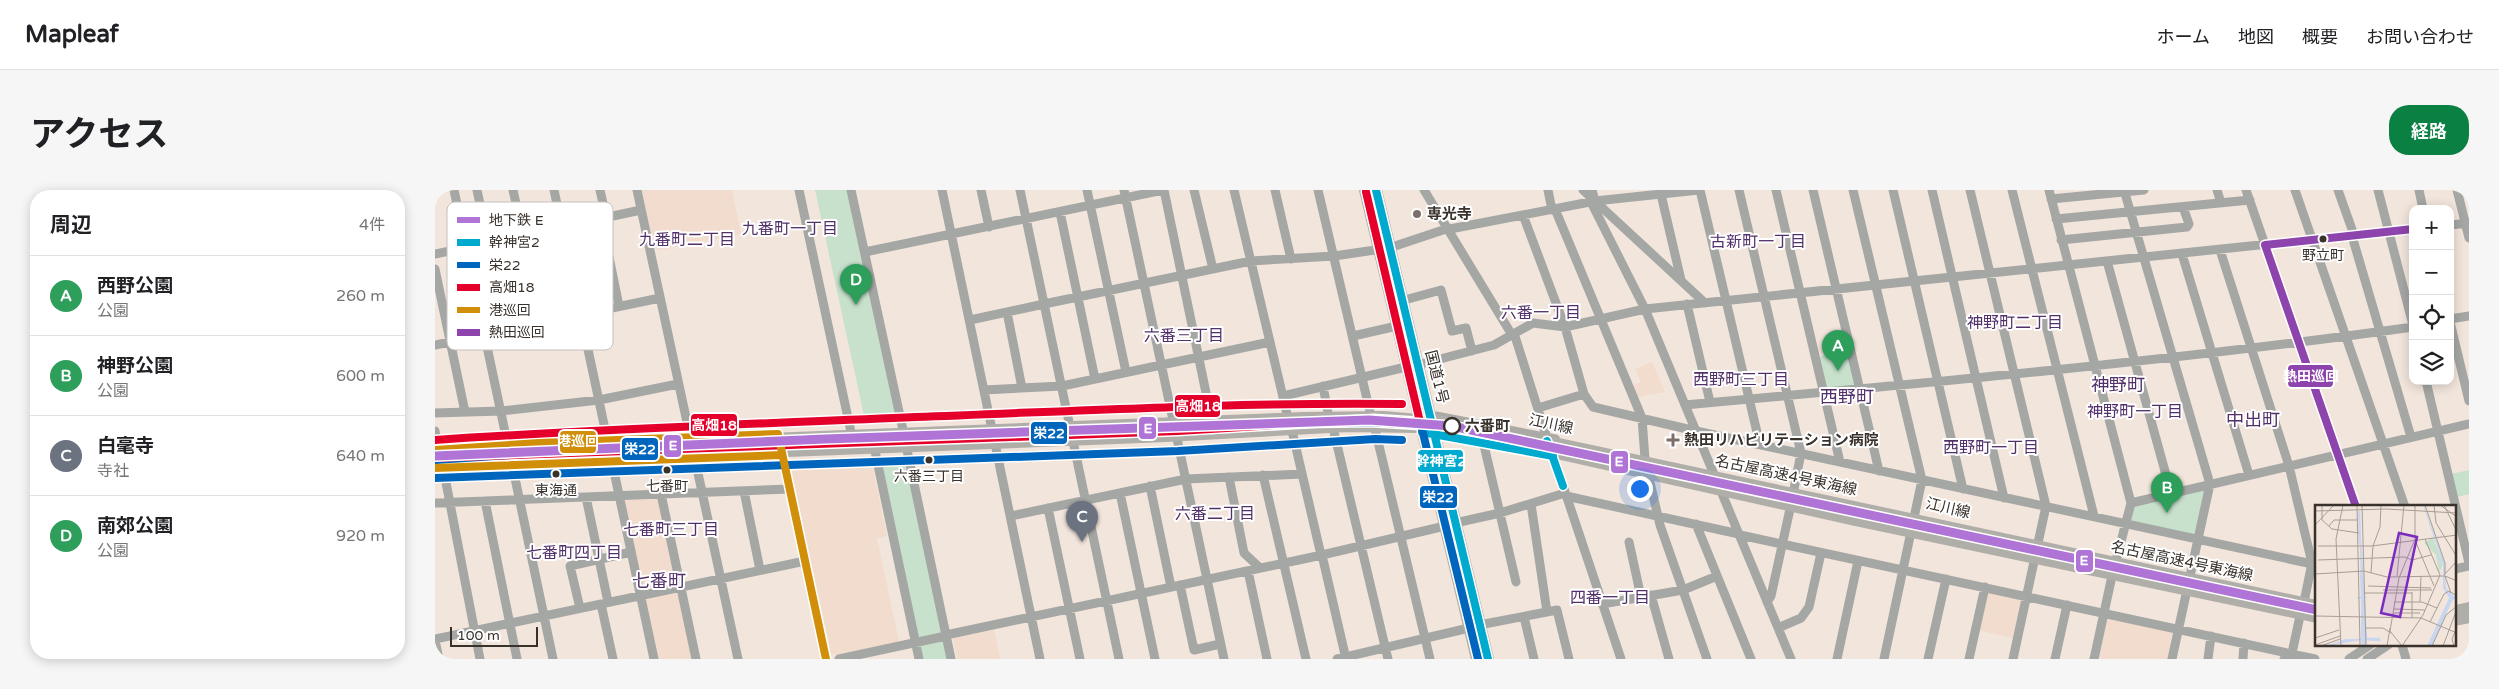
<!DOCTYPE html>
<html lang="ja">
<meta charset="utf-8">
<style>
body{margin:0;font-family:"Varela Round","Noto Sans JP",sans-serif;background:#f6f6f6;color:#202124}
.controls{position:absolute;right:15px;top:15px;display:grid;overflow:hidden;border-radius:10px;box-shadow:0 2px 12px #0003}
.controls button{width:45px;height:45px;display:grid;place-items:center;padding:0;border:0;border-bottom:1px solid #e0e0e0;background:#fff;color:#202124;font:25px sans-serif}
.scale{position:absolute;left:15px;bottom:12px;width:88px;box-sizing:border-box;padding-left:5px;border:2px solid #39312b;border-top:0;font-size:14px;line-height:18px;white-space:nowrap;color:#39312b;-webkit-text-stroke:4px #fff;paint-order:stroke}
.you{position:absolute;left:1204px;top:298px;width:18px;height:18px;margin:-12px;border:4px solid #fff;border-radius:50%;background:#1a73e8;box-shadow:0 0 0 8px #1a73e833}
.badge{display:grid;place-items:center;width:32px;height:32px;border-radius:50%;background:#0b8043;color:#fff;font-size:16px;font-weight:700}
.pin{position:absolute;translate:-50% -41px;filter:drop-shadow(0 1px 2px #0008)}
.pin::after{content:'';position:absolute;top:26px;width:18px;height:15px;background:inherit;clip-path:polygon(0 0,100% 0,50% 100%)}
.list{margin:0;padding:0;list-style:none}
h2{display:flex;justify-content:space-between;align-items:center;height:65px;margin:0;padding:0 20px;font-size:21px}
h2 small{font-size:16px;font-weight:400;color:#757577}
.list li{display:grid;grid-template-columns:32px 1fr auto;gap:15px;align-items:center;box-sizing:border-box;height:80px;padding:0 20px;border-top:1px solid #e0e0e0}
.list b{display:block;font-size:19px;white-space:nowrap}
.list p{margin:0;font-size:16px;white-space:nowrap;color:#757577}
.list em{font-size:16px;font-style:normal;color:#757577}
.icon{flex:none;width:28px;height:28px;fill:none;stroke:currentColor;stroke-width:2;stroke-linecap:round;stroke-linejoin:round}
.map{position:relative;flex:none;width:2034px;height:469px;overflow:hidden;border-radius:20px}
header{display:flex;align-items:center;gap:30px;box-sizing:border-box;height:70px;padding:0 25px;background:#fff;border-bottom:1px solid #e0e0e0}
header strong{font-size:24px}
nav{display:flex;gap:28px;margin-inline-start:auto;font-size:18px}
.intro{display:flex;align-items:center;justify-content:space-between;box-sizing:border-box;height:120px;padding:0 30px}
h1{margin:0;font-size:35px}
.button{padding:12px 22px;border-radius:20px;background:#0b8043;color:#fff;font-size:18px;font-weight:700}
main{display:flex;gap:30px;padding:0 30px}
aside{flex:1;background:#fff;border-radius:20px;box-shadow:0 2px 12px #0003}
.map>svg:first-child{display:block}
</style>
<header>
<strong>Mapleaf</strong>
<nav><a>ホーム</a><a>地図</a><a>概要</a><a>お問い合わせ</a></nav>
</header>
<div class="intro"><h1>アクセス</h1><a class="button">経路</a></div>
<main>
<aside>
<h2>周辺<small>4件</small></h2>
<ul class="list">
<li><span class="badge" style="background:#2e9e5b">A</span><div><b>西野公園</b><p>公園</p></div><em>260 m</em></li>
<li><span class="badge" style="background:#2e9e5b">B</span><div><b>神野公園</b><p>公園</p></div><em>600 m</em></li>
<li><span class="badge" style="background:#6b7280">C</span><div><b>白毫寺</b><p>寺社</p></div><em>640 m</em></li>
<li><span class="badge" style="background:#2e9e5b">D</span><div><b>南郊公園</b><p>公園</p></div><em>920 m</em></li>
</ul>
</aside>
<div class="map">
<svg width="2034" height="469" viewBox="0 0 2034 469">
<rect width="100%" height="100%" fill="#f2e5dc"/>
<path fill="#f1dccd" d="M207,0H297L306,44L224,60L219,57Z
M1217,172L1230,202L1202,207L1197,196L1206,192L1200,179Z
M436,270L452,346L442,348L464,452L399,465L396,464L355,274Z
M223,308L242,391L240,394L209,400L206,398L188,311L190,309Z
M242,401L258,469H221L209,411L211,408Z
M1553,402L1587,410L1581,449L1543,440Z
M1674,428L1737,442L1733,469H1663L1672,429Z
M559,440L565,469H522L518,448Z"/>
<path fill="#c7e1cc" d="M380,0H414L462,229L430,230Z
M1413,158L1420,197L1393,199L1391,197L1384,167Z
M469,269L471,271L513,469H487L446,274L448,270Z
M2034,280V304L2022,307L2016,284Z
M1769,299L1771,300L1760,345L1697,332L1696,329L1699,316Z"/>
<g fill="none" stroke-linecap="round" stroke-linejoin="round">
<path stroke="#a5a7a5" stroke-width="9" d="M19,0L73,256
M42,0L53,52
M78,0L88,45
M119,0L219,469
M165,0L171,27
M202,0L303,469
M364,0L416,242
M416,0L468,240
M507,0L605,469
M546,0L554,37
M585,0L684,469
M652,0L691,182
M689,0L789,469
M729,0L776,227
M759,0L778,79
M799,0L852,224
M840,0L856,69
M883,0L935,222
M989,0L1077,145
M1113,0L1117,20
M1148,0L1270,113
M1157,0L1160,11L1158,16L1210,119L1356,469
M1225,0L1246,90
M1265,0L1325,255
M1304,0L1366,263L1359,299
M1341,0L1405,272
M1378,0L1444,281
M1418,0L1487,290L1449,469
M1458,0L1528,299
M1497,0L1569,308
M1535,0L1611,316L1578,469
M1577,0L1659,326
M1614,0L1696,313L1681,371
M1689,0L1775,294L1737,469
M1782,0L1786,13
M1811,0L1921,317
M1860,0L1970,317
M1903,0L1919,45
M1943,0L1978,135
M1984,0L1988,19
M2022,0L2034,48
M1616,9L1709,0
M1120,19L1207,228L1210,269
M625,22L660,189
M1088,25L1130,137L1149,204L1158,217L1261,241L1882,375
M166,28L184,116
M1621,29L1815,10
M2015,35L2034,33
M1015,39L1160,11L1264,0
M1917,46L1976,247
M1626,50L1752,37L1754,34L1748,17
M1785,60L1854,276L1877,373L1869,412
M430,62L728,0
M0,64L206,20
M1747,64L1814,285
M1672,71L1736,303
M0,79L30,222
M966,111L1006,100L1017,141L1031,138L1037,161
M609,114L816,71L899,66L954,58L1014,38
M1252,114L1275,212
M572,122L587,198
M2015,129L2034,126
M535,130L609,114
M2015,132L2034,211
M1079,143L1112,248L1186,469
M918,146L962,136
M0,155L225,108
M982,175L1059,155L1098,133L1130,137L1210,119L1978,39
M1991,191L2034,373
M888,196L893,223
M549,200L627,196L835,152
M848,206L971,177
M1250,215C1493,193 1736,171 1978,137
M1103,218L1149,204
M0,223L66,221L164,210L243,194
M940,239L995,469
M0,241L3,260
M899,242L953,469
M858,245L886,365
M1048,251L1081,392
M346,257L391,469
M472,260L516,469
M440,261L484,469
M77,274L118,469
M8,277L45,469
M828,285L871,469
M794,287L809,363L825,378
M1214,288L1225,335L1272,469
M715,296L736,397
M309,301L325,380
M685,303L720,469
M226,304L261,469
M1131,306L1304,344
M151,307L173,412
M50,311L82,469
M0,313L355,299
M1696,313L2034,234
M1096,314L1112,422
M613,318L645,469
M576,326L751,289L867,284
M1020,333L1065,323L1130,303
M1261,334L1316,469
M1305,345L1880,469
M1194,352L1206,407
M887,365L911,469
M2020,379L2034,376
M813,381L832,469
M745,395L759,460L785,454
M1216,405L1234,469
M1332,412L1336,406L1355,319
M166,414L178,469
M1167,414L1248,400L1282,386
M145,418L135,376L196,362
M1089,427L1099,469
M1044,435L1122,420L1134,469
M1343,438L1366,428L1374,417L1386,363
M511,445L887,365L1010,336
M0,449L370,371
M1967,455L1971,469
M404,469L511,446
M902,469L1034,438
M1402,469L1423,371
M1493,469L1511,389
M1534,469L1550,397
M1620,469L1632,415
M1659,469L1677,386
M1773,469L1776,446
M1808,469L1809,453
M1849,469L1857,463L1865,426
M1914,469L1935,455
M1932,469L1953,455"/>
<path stroke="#aba9a5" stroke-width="11" d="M1001,227L1120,250
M0,455L3,469"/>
<path stroke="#b0aea9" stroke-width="12" d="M930,0L1042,469
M941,0L1053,469
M400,253L430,251
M2020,421L2034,418
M2020,430L2034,427"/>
<path stroke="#b0aea9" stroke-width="12" d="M1110,251L1882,416
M0,262L869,228L948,227L1009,232
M0,275L731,246L913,236L983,237L1060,249L1420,330L1882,427"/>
<defs>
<path id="bus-1" d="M941,0L1053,469
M987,242L1118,266
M1112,251L1128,296"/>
<path id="bus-2" d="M1,270L105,263L870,233L935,232L986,235L1043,469
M0,288L743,261L940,249L967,250"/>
<path id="bus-3" d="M0,250C160,239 321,234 481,227C643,221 805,212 967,214
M0,268L743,241L939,229L985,232L931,2"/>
<path id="bus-4" d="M0,260L104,253L343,244L391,469
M0,278L347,265"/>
<path id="bus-5" d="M1830,55L1921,317
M1830,55L1978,39"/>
</defs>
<use href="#bus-1" stroke="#fff" stroke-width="11"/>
<use href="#bus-2" stroke="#fff" stroke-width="11"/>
<use href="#bus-3" stroke="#fff" stroke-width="11"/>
<use href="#bus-4" stroke="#fff" stroke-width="11"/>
<use href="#bus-5" stroke="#fff" stroke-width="11"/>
<use href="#bus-1" stroke="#00a9ce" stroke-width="8"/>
<use href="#bus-2" stroke="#0065bd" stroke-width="8"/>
<use href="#bus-3" stroke="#e4002b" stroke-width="8"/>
<use href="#bus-4" stroke="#d18f09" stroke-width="8"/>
<use href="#bus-5" stroke="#8e44ad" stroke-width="8"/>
<defs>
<path id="metro-1" d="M0,266L390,249L934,230L1017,236L1882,420"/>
</defs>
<use href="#metro-1" stroke="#fff" stroke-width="12"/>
<use href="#metro-1" stroke="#b074d6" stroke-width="9"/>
</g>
<g fill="#7a7069" stroke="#fff" stroke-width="2">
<circle cx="982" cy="24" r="5"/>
<path d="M1235.5 242.5h5v5h5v5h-5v5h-5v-5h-5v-5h5z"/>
</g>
<g fill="#39312b" stroke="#fff" stroke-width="2">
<circle cx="1888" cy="49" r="4.5"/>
<circle cx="494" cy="270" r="4.5"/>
<circle cx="232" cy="280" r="4.5"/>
<circle cx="121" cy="284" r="4.5"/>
</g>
<circle fill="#fff" stroke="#39312b" stroke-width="2.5" cx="1017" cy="236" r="8"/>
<g text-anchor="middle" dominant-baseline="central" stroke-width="4" stroke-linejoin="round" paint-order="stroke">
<g font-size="14" fill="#39312b" stroke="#fff">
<text x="1888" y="65">野立町</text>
<text x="494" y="286">六番三丁目</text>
<text x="232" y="296">七番町</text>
<text x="121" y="300">東海通</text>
</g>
<g font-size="15" font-weight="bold" fill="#39312b" stroke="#fff" text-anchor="start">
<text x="992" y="24">専光寺</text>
<text x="1249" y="250">熱田リハビリテーション病院</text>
</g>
<g font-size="15" fill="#39312b" stroke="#fff">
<text transform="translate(1002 187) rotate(76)">国道1号</text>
<text transform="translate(1116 234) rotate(12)">江川線</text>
<text transform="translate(1351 285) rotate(12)">名古屋高速4号東海線</text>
<text transform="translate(1513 318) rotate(13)">江川線</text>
<text transform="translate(1747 371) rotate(12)">名古屋高速4号東海線</text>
</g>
<g font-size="15" font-weight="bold" fill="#39312b" stroke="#fff" text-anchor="start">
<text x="1030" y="236">六番町</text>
</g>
<g font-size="16" fill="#523069" stroke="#fff">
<text x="355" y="39">九番町一丁目</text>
<text x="252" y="50">九番町二丁目</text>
<text x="1323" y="52">古新町一丁目</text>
<text x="1106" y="123">六番一丁目</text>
<text x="1580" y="133">神野町二丁目</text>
<text x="749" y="146">六番三丁目</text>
<text x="1306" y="190">西野町三丁目</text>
<text x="1700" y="222">神野町一丁目</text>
<text x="1556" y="258">西野町一丁目</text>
<text x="780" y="324">六番二丁目</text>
<text x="236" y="340">七番町三丁目</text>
<text x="139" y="363">七番町四丁目</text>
<text x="1175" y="408">四番一丁目</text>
</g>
<g font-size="18" fill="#523069" stroke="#fff">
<text x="1683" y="195">神野町</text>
<text x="1412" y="207">西野町</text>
<text x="1818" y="230">中出町</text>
<text x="224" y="391">七番町</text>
</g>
</g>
<g transform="translate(1880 315)">
<rect width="141" height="141" fill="#f2e5dc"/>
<path d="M118,32L128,60L124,68L121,50L109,38Z" fill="#c7e1cc"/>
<path d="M44,0L50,92H55L50,93L52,134L61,133L65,136L52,135L50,141H47L46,135L11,141L31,134H46V94L41,93L46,91ZM108,0H109L130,59L131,83L141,93L137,96L117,141H112L134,93L128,83V59L122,53L126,54Z" fill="#c8d6f0"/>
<path fill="none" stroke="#c8d6f0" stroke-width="2.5" d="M44,6L45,39M46,68L48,109M48,113L49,134M52,134L64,135V134H53"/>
<path fill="none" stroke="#a89d95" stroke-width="1" d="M7,0V15L17,24L44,28M42,0L45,141M47,0L51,141M110,0L130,58V69M119,0L121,18L142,52M125,0L142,12M129,0L142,27M0,6L71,4L142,8M0,20L19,0M14,21L19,15H42M110,34L125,70M100,35L119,81M3,41H57L142,30M3,55L90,52L97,55L116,50M56,68L58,41L65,22L66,0M0,69L49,66L72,72L130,71L142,76M129,70L142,56M82,71L89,0M130,71L136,88M53,81L116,83M68,85H117M49,88H97M0,97V117M79,97H107L122,103M105,97L106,72M79,104L110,105M78,108H105M0,111L106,113L142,128M97,113V87M115,117L129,89L134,86L142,91M51,123H68L76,128M0,133L24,125M0,140L25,131M6,141L25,134M26,141L21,34L28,0M72,141L75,123M87,141L75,126L84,73L100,34V0M87,141L108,110L125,70M117,141L131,110L142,101M128,141L142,104M139,141L137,134L142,122"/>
<path fill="#7b2cbf" fill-opacity="0.15" stroke="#7b2cbf" stroke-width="2.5" d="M84,28L102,32L85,112L66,108Z"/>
<rect width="141" height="141" fill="none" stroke="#39312b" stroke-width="2.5"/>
</g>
<rect x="12" y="12" width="166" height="148" rx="8" fill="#fff" stroke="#c4c1bf" stroke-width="1"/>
<rect x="22" y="27" width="23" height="6" fill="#b074d6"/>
<rect x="22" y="49" width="23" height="7" fill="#00a9ce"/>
<rect x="22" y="72" width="23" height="6" fill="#0065bd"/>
<rect x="22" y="94" width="23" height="7" fill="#e4002b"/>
<rect x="22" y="117" width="23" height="6" fill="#d18f09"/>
<rect x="22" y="139" width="23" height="7" fill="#8e44ad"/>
<g font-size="14" fill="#39312b">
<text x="54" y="35">地下鉄 E</text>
<text x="54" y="57">幹神宮2</text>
<text x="54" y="80">栄22</text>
<text x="54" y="102">高畑18</text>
<text x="54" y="125">港巡回</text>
<text x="54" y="147">熱田巡回</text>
</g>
<g stroke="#fff" stroke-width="2">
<rect x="1852" y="174" width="47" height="24" rx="5" fill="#8e44ad"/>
<rect x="739" y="204" width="47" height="24" rx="5" fill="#e4002b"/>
<rect x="255" y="223" width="48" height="24" rx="5" fill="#e4002b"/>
<rect x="703" y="226" width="19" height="24" rx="5" fill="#b074d6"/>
<rect x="595" y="231" width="38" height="24" rx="5" fill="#0065bd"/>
<rect x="124" y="240" width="38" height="24" rx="5" fill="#d18f09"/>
<rect x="228" y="244" width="19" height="24" rx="5" fill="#b074d6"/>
<rect x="186" y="247" width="38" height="24" rx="5" fill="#0065bd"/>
<rect x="982" y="259" width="47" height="24" rx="5" fill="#00a9ce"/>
<rect x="1175" y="260" width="19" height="24" rx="5" fill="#b074d6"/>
<rect x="984" y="295" width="39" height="24" rx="5" fill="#0065bd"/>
<rect x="1640" y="359" width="19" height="24" rx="5" fill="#b074d6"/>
</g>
<g font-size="14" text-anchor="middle" font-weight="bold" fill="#fff">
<text x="1876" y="191">熱田巡回</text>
<text x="763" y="221">高畑18</text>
<text x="279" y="240">高畑18</text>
<text x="713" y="243">E</text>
<text x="614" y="248">栄22</text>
<text x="143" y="256">港巡回</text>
<text x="238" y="260">E</text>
<text x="205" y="264">栄22</text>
<text x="1006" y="276">幹神宮2</text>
<text x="1184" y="276">E</text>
<text x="1003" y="312">栄22</text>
<text x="1649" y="375">E</text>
</g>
</svg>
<div class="controls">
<button>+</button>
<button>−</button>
<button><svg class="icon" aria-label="locate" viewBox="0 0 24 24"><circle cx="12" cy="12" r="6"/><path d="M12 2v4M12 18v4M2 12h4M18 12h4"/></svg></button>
<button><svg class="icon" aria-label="layers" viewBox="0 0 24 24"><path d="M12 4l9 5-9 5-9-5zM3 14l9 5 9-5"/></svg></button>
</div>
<div class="scale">100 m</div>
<div class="you"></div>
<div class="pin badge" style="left:1403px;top:181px;background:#2e9e5b">A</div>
<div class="pin badge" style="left:1732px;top:323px;background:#2e9e5b">B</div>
<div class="pin badge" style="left:647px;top:352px;background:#6b7280">C</div>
<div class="pin badge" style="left:421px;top:115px;background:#2e9e5b">D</div>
</div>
</main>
